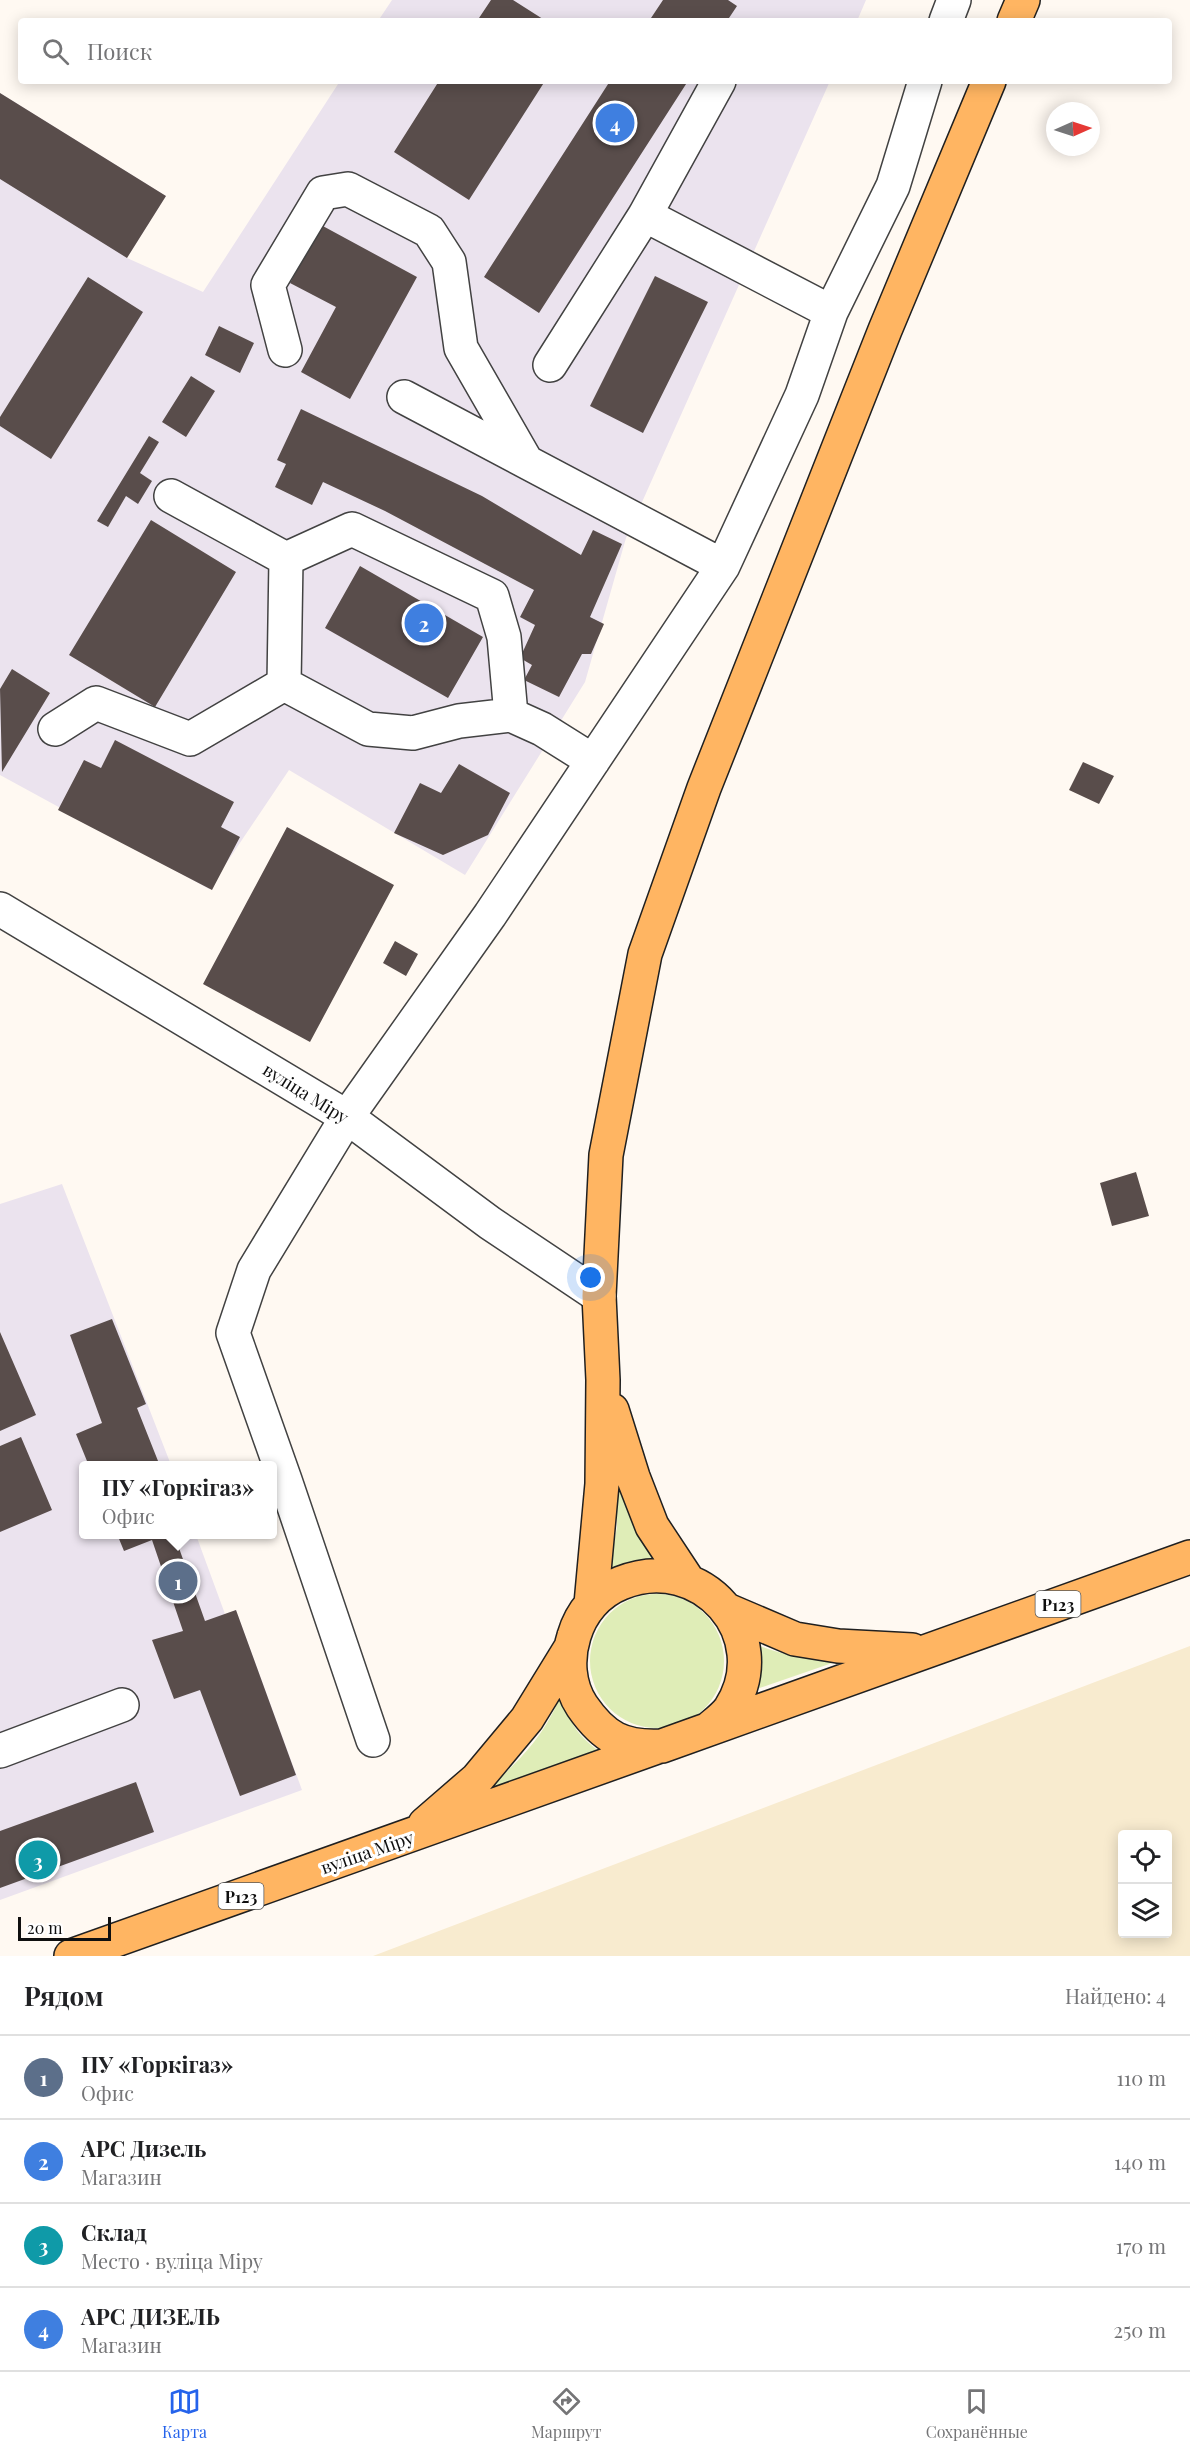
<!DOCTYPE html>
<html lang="ru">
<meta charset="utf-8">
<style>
body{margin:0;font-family:"Playfair Display",serif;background:#f6f6f6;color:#202124}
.controls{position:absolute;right:18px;bottom:18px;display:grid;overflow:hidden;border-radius:6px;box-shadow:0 3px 15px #0003}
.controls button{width:54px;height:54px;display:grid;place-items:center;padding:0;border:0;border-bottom:2px solid #e0e0e0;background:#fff;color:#202124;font:30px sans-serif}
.compass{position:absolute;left:1046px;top:102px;width:54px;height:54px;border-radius:50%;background:#fff;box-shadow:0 3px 15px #0003;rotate:87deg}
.scale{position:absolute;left:18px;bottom:15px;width:93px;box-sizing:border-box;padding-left:6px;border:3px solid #0f0f0f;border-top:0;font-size:16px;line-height:21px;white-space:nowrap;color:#0f0f0f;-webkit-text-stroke:4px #fff;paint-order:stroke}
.you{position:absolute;left:591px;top:1278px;width:21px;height:21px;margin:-15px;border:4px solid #fff;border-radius:50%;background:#1a73e8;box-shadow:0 0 0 9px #1a73e833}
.badge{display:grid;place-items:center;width:39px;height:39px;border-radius:50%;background:#2563eb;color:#fff;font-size:20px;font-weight:700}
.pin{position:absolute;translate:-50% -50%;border:3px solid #fff;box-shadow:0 2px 6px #0006}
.popup{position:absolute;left:79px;top:1461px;width:198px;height:78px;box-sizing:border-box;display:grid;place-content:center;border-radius:6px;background:#fff;filter:drop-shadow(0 2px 4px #0005);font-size:20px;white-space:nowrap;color:#757577}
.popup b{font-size:22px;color:#202124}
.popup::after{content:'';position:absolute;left:50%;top:100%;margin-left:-12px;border:12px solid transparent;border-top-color:#fff}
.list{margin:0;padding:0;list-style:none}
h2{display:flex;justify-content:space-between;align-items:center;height:78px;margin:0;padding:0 24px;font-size:26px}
h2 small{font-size:20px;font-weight:400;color:#757577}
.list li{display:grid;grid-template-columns:39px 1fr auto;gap:18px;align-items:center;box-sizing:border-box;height:84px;padding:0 24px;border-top:2px solid #e0e0e0}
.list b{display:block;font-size:22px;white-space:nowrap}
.list p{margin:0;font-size:20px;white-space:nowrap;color:#757577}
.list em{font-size:20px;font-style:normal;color:#757577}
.icon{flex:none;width:33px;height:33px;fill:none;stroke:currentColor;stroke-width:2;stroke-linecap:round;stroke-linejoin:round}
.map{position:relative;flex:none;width:1190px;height:1956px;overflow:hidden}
.search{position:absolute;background:#fff;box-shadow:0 3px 15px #0003;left:18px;right:18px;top:18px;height:66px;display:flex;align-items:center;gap:15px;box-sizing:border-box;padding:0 21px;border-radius:6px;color:#757577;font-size:22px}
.sheet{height:414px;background:#fff}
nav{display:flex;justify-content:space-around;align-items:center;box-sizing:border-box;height:84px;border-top:2px solid #e0e0e0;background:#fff;font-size:16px;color:#757577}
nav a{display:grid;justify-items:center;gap:3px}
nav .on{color:#2563eb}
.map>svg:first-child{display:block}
</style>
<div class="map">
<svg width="1190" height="1956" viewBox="0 0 1190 1956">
<rect width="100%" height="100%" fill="#fff9f2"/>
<path fill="#ebe3ee" d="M392,0H866L857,21H378Z
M340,81H830L626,538L585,682L465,875L289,770L209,889L0,775V93L166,196L127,258L203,292Z
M62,1184L171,1465L84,1466V1534L196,1535L225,1614L236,1610L302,1790L0,1900V1204Z"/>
<path fill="#f8ebcf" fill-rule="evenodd" d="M1190,1646V1956H373ZM1122,1834H1168V1934H1122Z"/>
<path fill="#dfedb7" d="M615,1445L661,1565L608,1576L617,1527Z
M590 1661a67 67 0 1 1 134 0a67 67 0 1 1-134 0Z
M749,1641C778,1655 807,1659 838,1661L748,1692Z
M561,1695C570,1723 576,1734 600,1752L487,1790C521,1759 543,1738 561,1695Z"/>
<path fill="#594d4b" d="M491,0H513L546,21H477Z
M663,0H728L737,6L727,21H649Z
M439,81H545L469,200L394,152Z
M610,81H688L539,313L484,277Z
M0,93L166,196L127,258L0,179Z
M321,225L417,277L350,399L301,372L336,307L290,283Z
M655,276L708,302L643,433L590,406Z
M88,277L143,312L51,459L0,426V417Z
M219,326L254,343L240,373L205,355Z
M191,376L215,391L186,437L162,422Z
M301,409L482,496L581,555L593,530L622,544L590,617L604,624L591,654H582L559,697L524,680L532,665L520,658L535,625L520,617L534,590L385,511L323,482L312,505L275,487L286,464L277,460Z
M149,436L159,442L140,473L152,481L138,504L126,496L108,527L97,521Z
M151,520L236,572L155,707L69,655Z
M360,566L483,637L448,698L325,628Z
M12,669L50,693L2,772L0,689Z
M115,740L234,802L221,827L240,837L212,890L58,810L84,760L101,768Z
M1083,762L1114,776L1099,804L1069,790Z
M459,764L510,793L488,835L443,855L394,833L420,783L441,793Z
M287,827L394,885L310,1042L203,984Z
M395,941L418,954L406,976L383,963Z
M1136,1172L1149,1216L1112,1226L1100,1183Z
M112,1319L146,1404L137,1408L160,1466H89L76,1434L102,1423L70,1335Z
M0,1332L36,1415L0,1431Z
M21,1437L52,1510L0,1532V1446Z
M117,1534H174L205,1621L236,1610L296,1775L240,1796L200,1690L174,1699L152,1640L183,1631L152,1540L124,1551Z
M136,1782L154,1832L0,1888V1831Z"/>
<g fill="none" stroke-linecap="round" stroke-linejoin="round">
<defs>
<path id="minor" d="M946,21L954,0
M645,215L831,312
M285,350L268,285L323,193L348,189L429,231L449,262L461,348L526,461
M550,365L645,215L719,81
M404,397L723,566
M171,496L286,559L284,684
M286,559L352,529L492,596L504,637L511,715
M55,729L96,703L190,739L284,684L368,729L413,733L459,721L511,715L542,729L593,761
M0,909L347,1117L490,1223L599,1296
M373,1740L285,1480L233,1333L254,1270L347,1117L490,915L723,566L802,395L831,312L893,186L925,81
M0,1751L122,1705"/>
<path id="major" d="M1014,21L1023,0
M612,1410L633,1477L652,1526L687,1579
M591,1604L602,1484L603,1380L599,1296L606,1155L645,954L704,788L885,330L989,81
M727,1610L795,1639L838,1646L912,1650
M710,1728C717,1722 725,1716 730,1709C777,1636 701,1550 621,1583C598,1592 581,1612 574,1636C567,1658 568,1685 582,1706C604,1738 623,1748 662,1746L1190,1557
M425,1824L477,1779L527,1719L570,1649
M71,1956L657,1747"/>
</defs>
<use href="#minor" stroke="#424242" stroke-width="36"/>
<use href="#major" stroke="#202020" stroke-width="36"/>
<use href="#minor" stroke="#fff" stroke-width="33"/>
<use href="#major" stroke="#ffb562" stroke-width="33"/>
</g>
<g text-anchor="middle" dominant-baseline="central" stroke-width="6" stroke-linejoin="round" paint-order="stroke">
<g fill="#fff" stroke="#575757" stroke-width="1.5">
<rect x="1035.5" y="1591" width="45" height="26" rx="4.5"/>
<rect x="218.5" y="1883" width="45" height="26" rx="4.5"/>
</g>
<g font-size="16" font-weight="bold" fill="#0f0f0f">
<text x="1058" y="1604">Р123</text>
<text x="241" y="1896">Р123</text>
</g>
<g font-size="18" fill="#0f0f0f" stroke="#fff">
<text transform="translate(306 1093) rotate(32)">вуліца Міру</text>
<text transform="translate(367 1852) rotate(-19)">вуліца Міру</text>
</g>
</g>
</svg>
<div class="controls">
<button><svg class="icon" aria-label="locate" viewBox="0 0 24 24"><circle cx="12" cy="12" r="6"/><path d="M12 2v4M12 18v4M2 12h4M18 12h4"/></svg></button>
<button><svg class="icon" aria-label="layers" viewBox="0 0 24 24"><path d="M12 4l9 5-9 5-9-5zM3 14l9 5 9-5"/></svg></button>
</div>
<svg class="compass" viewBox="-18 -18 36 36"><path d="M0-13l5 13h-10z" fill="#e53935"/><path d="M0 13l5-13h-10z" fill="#757577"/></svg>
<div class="scale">20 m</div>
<div class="you"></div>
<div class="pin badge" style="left:178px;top:1581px;background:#5c6f8a">1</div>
<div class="popup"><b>ПУ «Горкігаз»</b>Офис</div>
<div class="pin badge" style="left:424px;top:623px;background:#3f7fe0">2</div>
<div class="pin badge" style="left:38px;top:1860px;background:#0f9aa8">3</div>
<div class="pin badge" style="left:615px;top:123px;background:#3f7fe0">4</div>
<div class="search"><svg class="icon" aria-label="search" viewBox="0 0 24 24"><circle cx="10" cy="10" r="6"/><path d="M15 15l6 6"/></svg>Поиск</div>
</div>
<section class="sheet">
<h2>Рядом<small>Найдено: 4</small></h2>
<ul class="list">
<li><span class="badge" style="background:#5c6f8a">1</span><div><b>ПУ «Горкігаз»</b><p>Офис</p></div><em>110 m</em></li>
<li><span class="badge" style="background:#3f7fe0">2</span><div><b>АРС Дизель</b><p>Магазин</p></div><em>140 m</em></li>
<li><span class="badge" style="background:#0f9aa8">3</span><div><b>Склад</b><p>Место · вуліца Міру</p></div><em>170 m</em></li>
<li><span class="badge" style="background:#3f7fe0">4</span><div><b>АРС ДИЗЕЛЬ</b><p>Магазин</p></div><em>250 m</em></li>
</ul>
</section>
<nav>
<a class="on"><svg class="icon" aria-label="map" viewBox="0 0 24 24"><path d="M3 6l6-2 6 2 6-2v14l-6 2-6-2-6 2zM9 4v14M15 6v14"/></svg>Карта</a>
<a><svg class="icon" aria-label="directions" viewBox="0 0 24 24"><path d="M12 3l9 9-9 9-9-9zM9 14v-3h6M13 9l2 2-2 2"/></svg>Маршрут</a>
<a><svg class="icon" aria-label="saved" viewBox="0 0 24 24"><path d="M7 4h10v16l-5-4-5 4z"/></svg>Сохранённые</a>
</nav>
